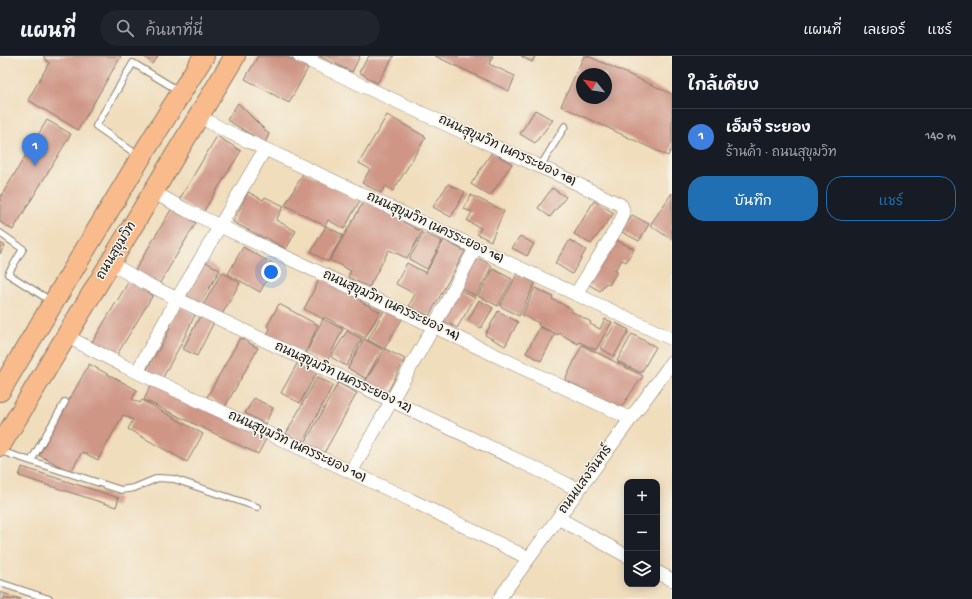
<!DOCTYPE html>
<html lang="th">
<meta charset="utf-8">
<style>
body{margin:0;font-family:"Gochi Hand","Playpen Sans Thai",sans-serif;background:#20242c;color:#f1f3f6}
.controls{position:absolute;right:12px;bottom:12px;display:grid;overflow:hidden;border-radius:8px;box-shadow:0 2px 10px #0003}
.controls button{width:36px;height:36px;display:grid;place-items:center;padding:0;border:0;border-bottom:1px solid #363941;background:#171b24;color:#f1f3f6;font:20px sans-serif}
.compass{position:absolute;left:576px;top:12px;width:36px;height:36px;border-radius:50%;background:#171b24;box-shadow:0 2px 10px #0003;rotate:300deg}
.you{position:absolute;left:271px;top:216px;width:14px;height:14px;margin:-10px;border:3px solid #fff;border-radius:50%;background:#1a73e8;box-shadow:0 0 0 6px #1a73e833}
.badge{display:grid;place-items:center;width:26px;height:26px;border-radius:50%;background:#1f6fb2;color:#fff;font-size:13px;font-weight:700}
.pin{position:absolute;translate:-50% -33px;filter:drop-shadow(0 1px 2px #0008)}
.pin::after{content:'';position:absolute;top:21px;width:14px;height:12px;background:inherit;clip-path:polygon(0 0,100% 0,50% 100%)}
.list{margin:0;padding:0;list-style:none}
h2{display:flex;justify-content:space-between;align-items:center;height:52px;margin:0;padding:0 16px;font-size:17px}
h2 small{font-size:13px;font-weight:400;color:#9ea1a6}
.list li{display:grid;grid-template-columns:26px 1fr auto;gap:12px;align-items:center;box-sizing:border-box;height:56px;padding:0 16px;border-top:1px solid #363941}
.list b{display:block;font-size:15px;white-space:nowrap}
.list p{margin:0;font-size:13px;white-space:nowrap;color:#9ea1a6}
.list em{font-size:13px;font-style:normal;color:#9ea1a6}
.actions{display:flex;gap:8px;padding:12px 16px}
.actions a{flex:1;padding:9px 0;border:1px solid #1f6fb2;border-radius:16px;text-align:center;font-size:14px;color:#1f6fb2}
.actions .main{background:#1f6fb2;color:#fff}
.icon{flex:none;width:22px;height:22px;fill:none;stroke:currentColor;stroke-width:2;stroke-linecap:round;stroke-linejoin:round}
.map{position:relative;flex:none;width:672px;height:543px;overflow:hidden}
header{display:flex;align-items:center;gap:24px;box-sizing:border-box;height:56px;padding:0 20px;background:#171b24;border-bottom:1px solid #363941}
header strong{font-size:19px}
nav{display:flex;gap:22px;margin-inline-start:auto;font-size:14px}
.search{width:280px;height:36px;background:#20242c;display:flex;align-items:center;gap:10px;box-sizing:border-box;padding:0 14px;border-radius:22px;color:#9ea1a6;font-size:15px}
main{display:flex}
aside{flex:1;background:#171b24}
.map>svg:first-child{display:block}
</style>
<header>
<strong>แผนที่</strong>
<div class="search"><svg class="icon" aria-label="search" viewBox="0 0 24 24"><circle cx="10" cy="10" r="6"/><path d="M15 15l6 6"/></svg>ค้นหาที่นี่</div>
<nav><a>แผนที่</a><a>เลเยอร์</a><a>แชร์</a></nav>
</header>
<main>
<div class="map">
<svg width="672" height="543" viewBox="0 0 672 543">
<rect width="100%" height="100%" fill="#f7f3e8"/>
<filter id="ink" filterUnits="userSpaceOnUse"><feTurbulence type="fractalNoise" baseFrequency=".025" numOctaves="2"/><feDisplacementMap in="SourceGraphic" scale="8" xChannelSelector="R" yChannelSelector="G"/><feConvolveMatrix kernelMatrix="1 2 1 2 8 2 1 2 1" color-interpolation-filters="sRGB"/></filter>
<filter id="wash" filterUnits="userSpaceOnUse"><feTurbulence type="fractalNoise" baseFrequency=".012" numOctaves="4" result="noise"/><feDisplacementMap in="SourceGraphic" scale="16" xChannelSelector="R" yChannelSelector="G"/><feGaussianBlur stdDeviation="0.9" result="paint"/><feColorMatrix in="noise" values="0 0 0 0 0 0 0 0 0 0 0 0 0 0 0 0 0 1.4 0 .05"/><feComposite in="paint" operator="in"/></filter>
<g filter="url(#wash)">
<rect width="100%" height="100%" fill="#f0ddbc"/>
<g id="blocks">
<path fill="#cf9686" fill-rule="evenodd" d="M43,0H121L78,74L28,44L49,7Z
M144,0H158L152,8Z
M258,0H285L308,12L289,47L245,23Z
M319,0H360L352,16Z
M369,0H394L377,27L359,16Z
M435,0H493L489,8L515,20L509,35Z
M521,0H535L532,6Z
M584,0H588L672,38V92L668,100L561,50ZM582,18H606V42H582Z
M238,47L269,78L265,87L227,64Z
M535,54L553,64L535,87L520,78Z
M387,59L426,81L393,135L386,130L381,137L362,127L370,113L359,107Z
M47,64L71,78L13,174L0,166V142Z
M217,80L241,95L202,158L179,144Z
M492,96L512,108L490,140L471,128Z
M304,116L360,144L344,173L328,164L325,170L285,149Z
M448,128L465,136L451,161L433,151Z
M552,132L566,141L550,161L538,152Z
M248,136L263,144L265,141L284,150L276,164L296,175L286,193L265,181L264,182L233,166Z
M672,137V184L650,169Z
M471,139L504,155L491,185L477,178L481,172L467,165L472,156L464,153Z
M364,145L404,165L403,166L422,176L407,202L389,194L369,231L348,221L351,215L330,204Z
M594,145L614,157L591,188L574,178Z
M172,152L196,167L158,230L134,216Z
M632,159L649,168L639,185L622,176Z
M326,170L343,179L328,206L311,196Z
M424,177L442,185L427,213L409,203Z
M520,180L534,188L527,200L512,192Z
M615,183L634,193L626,206L622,204L615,214L617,216L609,229L606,227L600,235L586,227Z
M444,184L465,195L429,260L409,250L415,238L396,228L407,207L426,217Z
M570,184L586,194L572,218L555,207Z
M0,187L5,190L0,198Z
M243,191L275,209L260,236L228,218Z
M474,200L492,210L476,240L457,230Z
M204,205L220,214L200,248L184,240Z
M493,213L512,223L498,250L478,240Z
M222,216L240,227L221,260L203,249Z
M517,218L535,227L519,260L500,250Z
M320,222L362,241L360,245L380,256L365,282L324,261L323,263L304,253Z
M129,225L153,239L115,302L91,288Z
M535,232L553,241L552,243L572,253L571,255L591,266L590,268L600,273L605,263L612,266L596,294L579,286L578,288L559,277L558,279L538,269L539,267L522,259Z
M460,234L475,242L457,272L442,264Z
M479,244L493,252L481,272L468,265Z
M279,248L318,269L305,298L267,280L270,272L267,270Z
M179,250L195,259L180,290L162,323L146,315L165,283Z
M385,253L404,260L384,293L368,284Z
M498,255L518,266L505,290L485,279Z
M200,260L214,266L197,300L183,293Z
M323,263L343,273L326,307L306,297Z
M616,267L629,274L614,300L600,292Z
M540,271L555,278L541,305L526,297Z
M347,275L362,283L346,310L331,301Z
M632,278L656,291L641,317L617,305Z
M240,282L258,292L225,351L207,341Z
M364,283L382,293L366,323L348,312Z
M582,289L643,320L621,351L565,324Z
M385,293L405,303L387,337L365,326Z
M298,306L317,316L300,347L281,337Z
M89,308L137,334L132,343L140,347L142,344L203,378L187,406L128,373L133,364L123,359L98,404L82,396L71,416L39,399Z
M317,321L333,329L303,386L286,378Z
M152,326L267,381L258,398L144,344Z
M338,327L357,337L324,397L305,387Z
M254,342L273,352L265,368L245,357Z
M22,411L119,442L116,451L19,420Z
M0,536L21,543H0Z"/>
</g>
</g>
<g filter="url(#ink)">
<use href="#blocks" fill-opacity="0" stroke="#867c6c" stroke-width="1"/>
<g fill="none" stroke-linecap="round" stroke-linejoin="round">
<defs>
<path id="service" d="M139,100L96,70L133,7L179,35
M540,111L565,70
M0,177L23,193L8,218L51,245
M0,395L121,434L134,432L158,422L174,423L257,451
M31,405L65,346
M0,527L49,543"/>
<path id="minor" d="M299,0L469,79L561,120L621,149C625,157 623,161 619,168L576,238
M199,60L220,72L672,283
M153,136L186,154L631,363
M110,207L145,227L198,253L549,419L579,434
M66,280L124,310L411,444L528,502
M137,316L177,243L265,93
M351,416L434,270L476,191
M558,462L627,500
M657,516L672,524
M499,543L667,313L672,305"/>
<path id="primary" d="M0,335L141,101L204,0
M0,390L235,0"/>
</defs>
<use href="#service" stroke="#867c6c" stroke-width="8"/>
<use href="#minor" stroke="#867c6c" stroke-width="14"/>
<use href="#primary" stroke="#867c6c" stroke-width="22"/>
<use href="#service" stroke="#fff" stroke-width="6"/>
<use href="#minor" stroke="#fff" stroke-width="13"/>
<use href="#primary" stroke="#fabb8c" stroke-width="20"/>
</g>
</g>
<g text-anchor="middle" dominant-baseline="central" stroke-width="3" stroke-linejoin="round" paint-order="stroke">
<g font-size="13" fill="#1c1c1c" stroke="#f7f3e8">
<text transform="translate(507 95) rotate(25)">ถนนสุขุมวิท (นครระยอง 18)</text>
<text transform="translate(435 172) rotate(25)">ถนนสุขุมวิท (นครระยอง 16)</text>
<text transform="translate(117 195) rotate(-59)">ถนนสุขุมวิท</text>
<text transform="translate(391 250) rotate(25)">ถนนสุขุมวิท (นครระยอง 14)</text>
<text transform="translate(343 322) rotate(25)">ถนนสุขุมวิท (นครระยอง 12)</text>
<text transform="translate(297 391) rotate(25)">ถนนสุขุมวิท (นครระยอง 10)</text>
<text transform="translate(586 424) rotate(-54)">ถนนแสงจันทร์</text>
</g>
</g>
</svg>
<div class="controls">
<button>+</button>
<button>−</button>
<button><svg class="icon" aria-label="layers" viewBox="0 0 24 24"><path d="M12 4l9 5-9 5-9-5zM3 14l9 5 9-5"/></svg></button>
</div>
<svg class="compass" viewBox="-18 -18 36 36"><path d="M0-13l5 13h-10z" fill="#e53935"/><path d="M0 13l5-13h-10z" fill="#9ea1a6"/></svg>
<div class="you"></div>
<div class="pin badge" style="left:35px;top:110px;background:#3f7fe0">1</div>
</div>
<aside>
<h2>ใกล้เคียง<small></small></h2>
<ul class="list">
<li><span class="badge" style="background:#3f7fe0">1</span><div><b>เอ็มจี ระยอง</b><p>ร้านค้า · ถนนสุขุมวิท</p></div><em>140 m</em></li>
</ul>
<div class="actions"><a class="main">บันทึก</a><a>แชร์</a></div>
</aside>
</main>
